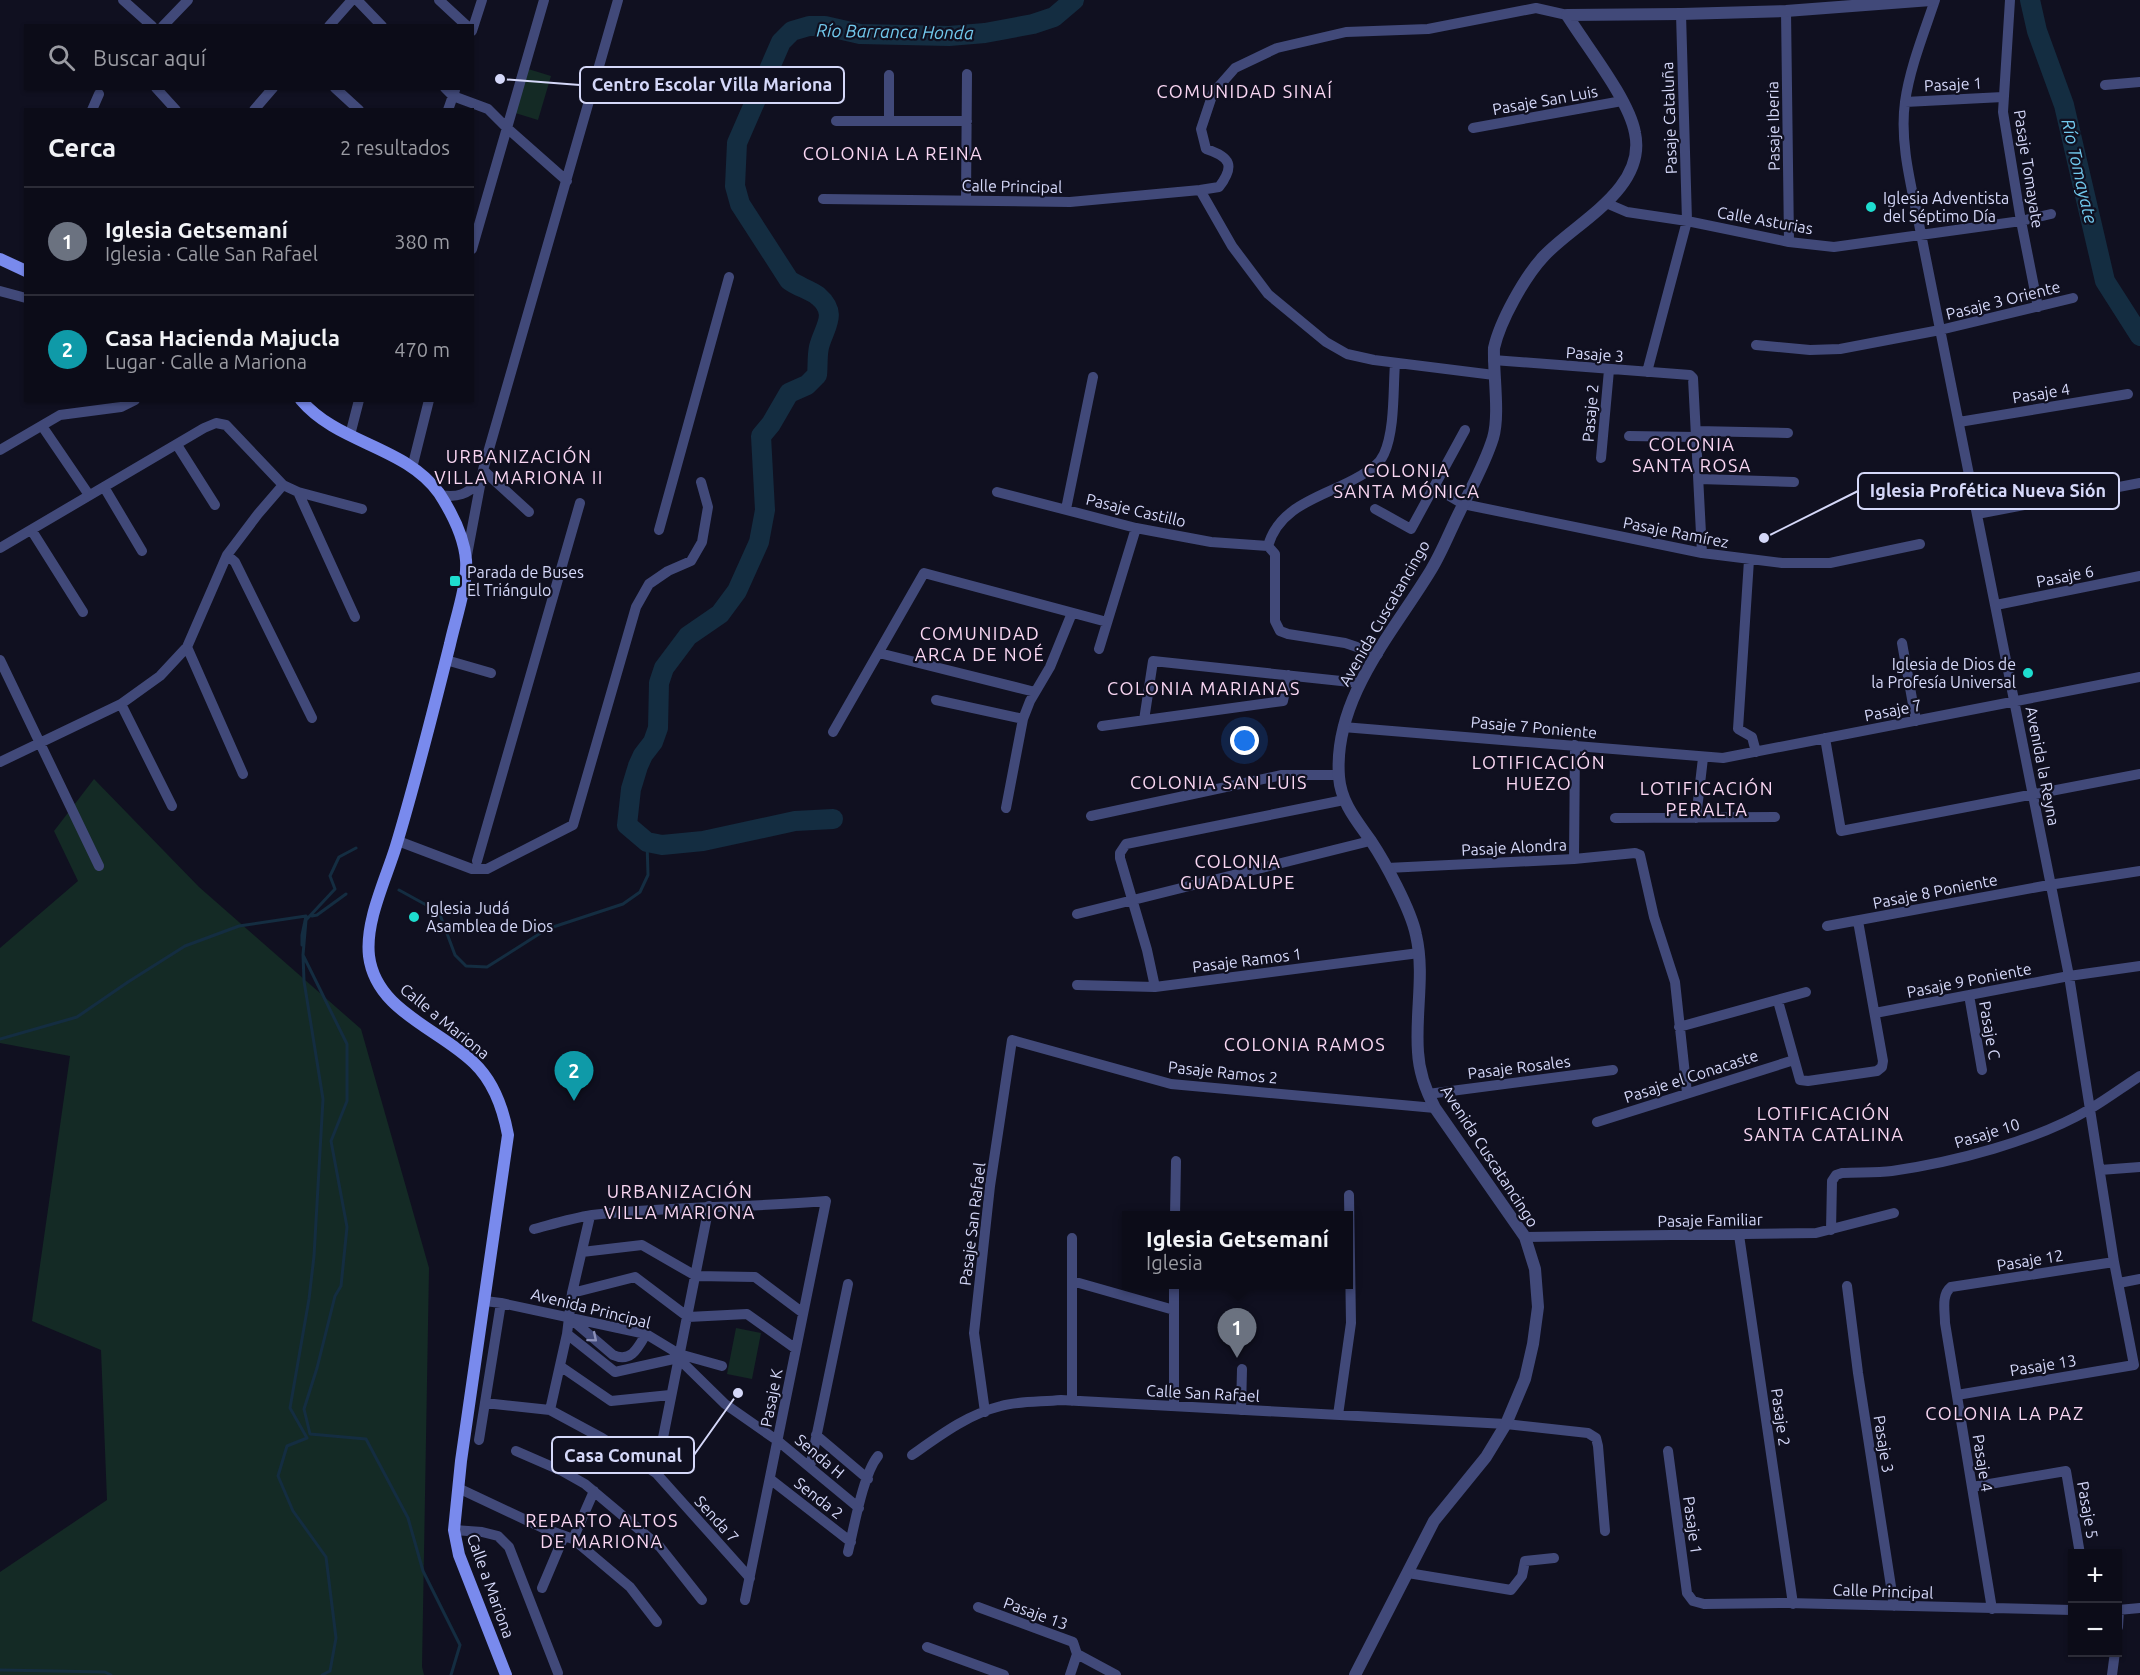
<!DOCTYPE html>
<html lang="es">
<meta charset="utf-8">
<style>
body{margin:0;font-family:Ubuntu,sans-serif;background:#151521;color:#f1f3f6}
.controls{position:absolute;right:18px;bottom:18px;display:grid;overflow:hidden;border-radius:0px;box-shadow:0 2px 4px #0004}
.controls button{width:54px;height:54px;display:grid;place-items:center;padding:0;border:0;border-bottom:2px solid #2c2c37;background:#0c0c18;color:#f1f3f6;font:30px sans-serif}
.you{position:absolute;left:1245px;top:741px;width:21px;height:21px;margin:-15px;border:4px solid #fff;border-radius:50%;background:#1a73e8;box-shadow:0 0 0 9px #1a73e833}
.badge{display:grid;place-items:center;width:39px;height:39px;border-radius:50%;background:#0f766e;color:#fff;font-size:20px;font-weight:700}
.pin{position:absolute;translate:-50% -50px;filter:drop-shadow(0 2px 3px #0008)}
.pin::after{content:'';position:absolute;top:32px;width:21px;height:18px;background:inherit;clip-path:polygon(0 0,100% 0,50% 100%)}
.popup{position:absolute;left:1122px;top:1211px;width:231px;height:78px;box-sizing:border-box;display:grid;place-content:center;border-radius:0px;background:#0c0c18;filter:drop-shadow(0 2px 4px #0005);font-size:20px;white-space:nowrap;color:#9a9ba2}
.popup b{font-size:22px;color:#f1f3f6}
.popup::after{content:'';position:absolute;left:50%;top:100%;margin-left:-12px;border:12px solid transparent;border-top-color:#0c0c18}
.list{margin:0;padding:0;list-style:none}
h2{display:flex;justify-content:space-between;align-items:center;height:78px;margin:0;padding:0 24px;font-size:26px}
h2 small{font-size:20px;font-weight:400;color:#9a9ba2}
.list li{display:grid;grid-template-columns:39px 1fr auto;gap:18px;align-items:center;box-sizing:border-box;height:108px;padding:0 24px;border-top:2px solid #2c2c37}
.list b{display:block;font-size:22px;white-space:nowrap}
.list p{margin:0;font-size:20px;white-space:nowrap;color:#9a9ba2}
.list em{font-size:20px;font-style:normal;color:#9a9ba2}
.icon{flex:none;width:33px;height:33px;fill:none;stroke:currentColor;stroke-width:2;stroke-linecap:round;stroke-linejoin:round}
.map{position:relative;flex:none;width:2140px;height:1675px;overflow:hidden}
.search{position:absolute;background:#0c0c18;box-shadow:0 2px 4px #0004;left:24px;top:24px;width:450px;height:66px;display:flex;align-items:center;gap:15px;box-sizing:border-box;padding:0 21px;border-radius:0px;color:#9a9ba2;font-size:22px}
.panel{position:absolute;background:#0c0c18;box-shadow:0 2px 4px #0004;left:24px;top:108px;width:450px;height:294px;border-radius:0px}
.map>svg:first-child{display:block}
</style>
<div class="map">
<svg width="2140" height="1675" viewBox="0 0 2140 1675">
<rect width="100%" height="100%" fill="#101020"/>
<path fill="#142a25" d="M525,68L551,76L538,120L512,112Z
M94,779L199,887L361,1029L429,1268L422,1667L424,1675H0V1572L107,1500L101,1350L32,1321L70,1056L0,1043V948L78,881L54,831Z
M736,1328L761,1333L752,1379L727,1374Z"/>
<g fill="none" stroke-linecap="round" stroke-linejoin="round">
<path stroke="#142d41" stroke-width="3" d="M356,848L339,857L330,876L335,889L306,920L303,955L347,1044V1101L331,1141L347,1227L341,1286L335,1296L317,1368L304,1409L310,1434L366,1439L408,1518L423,1571L460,1645L451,1675
M399,890L439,912L455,955L466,966L487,967L547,929L623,904L640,892L648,875L647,842
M312,916L317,915L346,894
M302,945V935L306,916
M303,955L304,981L323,1099L314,1256L309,1299L290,1408L307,1438L287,1446L278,1476L293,1511L326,1557L336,1638L330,1671L322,1675
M0,1039L77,1017L128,982L185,946L239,926L306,916
M0,1670L105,1672L111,1675"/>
<path stroke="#142d41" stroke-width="20" d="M2030,0L2037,31L2064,105L2105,281L2140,336
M833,819L795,821L703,841L662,845L647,842L627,825L631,789L638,766L643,755L653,742L658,728L659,683L664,668L688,636L720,614L737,591L759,542L765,510L761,436L771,424L789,393L807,385L817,375C818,366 817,356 819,347C824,327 839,314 818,296C809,289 798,287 789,280L740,204L735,186L737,143L781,42L792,31L809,26H825L860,34L949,36L985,33L1033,24L1054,17L1074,0"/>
<path stroke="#414979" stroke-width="10" d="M123,0L152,26
M357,0L382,26
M439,0L467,26
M1935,0C1924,33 1910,67 1905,102C1899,145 1913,192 1921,234L2069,976L2114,1262L2134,1365L1957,1395
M2010,0L2003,112L2021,221L2038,307
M1786,11L1789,242
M163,26L188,0
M329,26L352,0
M472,31L482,0
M889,75V121
M2105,85L2140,82
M156,88L176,110
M335,88L359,110
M445,88L453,96L488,109L507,128L567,181
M1905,102L2003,97
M92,110L99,94
M254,110L273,88
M448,110L455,90
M836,121H967
M1473,128L1622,101
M1200,190L1232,246L1268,294L1326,342L1347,354L1374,360L1494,375
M823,199L1070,202L1200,190L1219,187C1235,166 1231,157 1206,149L1201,129L1213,93L1235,68L1277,48L1346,32L1428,29L1536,8L1567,15
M966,200L967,74
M1606,203L1627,212L1687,221L1789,242L1834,247L2021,221L2051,214
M472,249L544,0
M0,291L26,298
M1756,345L1810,350L1840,349L1940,330L2073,298
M1493,360L1690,375L1693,378L1702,553
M1647,372L1687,221L1681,14
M1959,422L2128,394
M42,426L89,495
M1697,431L1788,433
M350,435L359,400
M1629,436L1697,437
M177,445L215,505
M0,450L60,415L121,407L135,400
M1601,458L1609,370
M412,468L429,400
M483,470L529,512
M1699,479L1794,482
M104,487L142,551
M1434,487L1463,504L1702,553L1782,563H1830L1920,544
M298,492L355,617
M997,492L1136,528L1211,542L1268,546L1275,554V621L1280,631L1288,634L1345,643L1378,654
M440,495C458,498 467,494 480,482
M1066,509L1093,377
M1375,509L1411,529L1465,430
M1977,514L2140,483
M659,530L729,277
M32,531L83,612
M1268,546C1280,503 1327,496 1360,476C1370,470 1379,465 1384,454C1395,430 1393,390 1395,363
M0,548L204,428L216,423L226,425L283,485L298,492L362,509
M227,555L235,562L312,718
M467,555L483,470L618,0
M1749,560L1738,729L1752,737L1756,752
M1996,605L2140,576
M1902,643L1916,721
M187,647L243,774
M1099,649L1136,528
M879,653L1035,692
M0,660L99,866
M446,660L491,673
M936,700L1023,719
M121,704L172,806
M1144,720L1153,661L1360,683
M1102,726L1283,701L1288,675
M1343,727L1723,758L2140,677
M833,732L924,573L1107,622
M1825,738L1841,831L2140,774
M0,762L121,704L160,676L187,647L227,555L258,514L283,485
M1006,808L1023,719L1030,701L1050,667L1072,613
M1091,816L1282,775H1339
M1615,818L1775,817
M1696,818L1703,758
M398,841L472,869H487L573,825L636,607L649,584L668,571L691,561L702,542L708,507L701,482
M1574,859L1575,745
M477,861L580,503
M1387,868L1574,859L1635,853L1640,855L1654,917L1675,982L1687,1093
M1077,914L1370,841
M1827,926L2049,885L2140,871
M1077,985L1155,987L1419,953
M1155,987L1147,950L1120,858V853L1126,844L1344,800
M1969,995L1982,1070
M1778,1001L1800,1080L1808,1081L1877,1071L1882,1067L1883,1061L1858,921
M1875,1013L2069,976L2140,966
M1679,1027L1806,992
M1428,1094L1613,1070
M1597,1122L1794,1060
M2100,1170L2140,1167
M1175,1216L1176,1161
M534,1229C553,1224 573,1218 592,1215C670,1206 748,1208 826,1201L745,1600
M1831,1230L1832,1181L1836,1175L1842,1173C1858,1172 1876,1173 1892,1171C1954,1162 2036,1141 2090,1109C2107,1099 2123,1087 2140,1076
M1739,1235L1793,1604
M1525,1237L1816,1233L1894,1213
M1072,1238V1401
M582,1252L642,1245L696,1276L755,1277L803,1313
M1072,1281L1174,1310
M2119,1283L2140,1279
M1847,1286L1858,1373L1894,1606
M572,1293L635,1277L688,1317L747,1314L796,1349
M485,1301L501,1303L646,1334L679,1354L722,1366
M571,1319L613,1355C631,1363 638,1348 646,1334
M567,1334L615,1372L678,1358L725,1404L778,1441L859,1508
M560,1366L611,1401L670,1395
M485,1403L550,1410L602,1438L656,1473L750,1578
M1174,1406V1284
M550,1410L567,1334L572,1293L590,1216
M1241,1410L1242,1369
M985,1412L974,1333L990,1186L1012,1040L1171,1084L1435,1108
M1338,1415L1351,1323L1349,1195
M816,1435L868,1479
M479,1440L501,1303
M516,1451L562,1471L585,1484L660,1547L702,1600
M1668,1451L1687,1593L1693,1601L1704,1604L1788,1603L2072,1610
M912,1455C939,1436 968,1414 1001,1406C1019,1401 1041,1402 1061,1400L1506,1424L1588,1433L1596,1438L1598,1446L1605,1531
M810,1467L848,1284
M656,1473L709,1206
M770,1479L851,1542
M1972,1487L2066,1471L2080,1554
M458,1488L543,1528L573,1539L630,1587L657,1622
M454,1530L482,1532L498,1536L509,1547L558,1673
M573,1539L594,1491
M848,1552C854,1528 863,1474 878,1456
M1408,1573L1511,1590L1522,1576L1525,1561L1554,1558
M542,1588L564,1536
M978,1607L1073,1642L1077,1654
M1992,1609L1945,1323C1945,1311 1941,1295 1951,1287L2114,1262
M2118,1610L2140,1608
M2118,1627L2119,1610
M927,1647L1004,1675
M1077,1654L1116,1675
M1070,1675L1077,1654
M2112,1675L2115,1652"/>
<path stroke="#414979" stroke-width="12" d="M1355,1675L1434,1521L1486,1457L1506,1424L1525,1379L1533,1344L1538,1307L1535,1269L1525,1237L1435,1108C1426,1091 1419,1072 1418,1052C1415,1013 1425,974 1416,935C1411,910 1385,862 1371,841C1357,821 1341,803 1339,777C1333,698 1393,633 1431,570C1442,552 1450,531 1459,513C1471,488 1485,464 1493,438C1500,415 1493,373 1494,348C1500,321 1525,276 1544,256C1575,223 1647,189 1635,133C1629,99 1586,46 1567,15L1681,14L1786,11L1931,0"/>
<path stroke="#798aed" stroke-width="12" d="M0,259L26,271
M301,400C338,444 405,446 439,493C452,513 464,536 466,560C468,583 455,621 450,644C433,712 416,780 396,846C386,879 365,921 369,956C376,1011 438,1028 474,1063C494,1082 503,1108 508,1135L461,1461L454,1530L459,1555L506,1675"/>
</g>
<defs><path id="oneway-chevron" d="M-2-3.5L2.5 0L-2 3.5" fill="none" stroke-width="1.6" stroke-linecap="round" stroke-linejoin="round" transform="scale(1.5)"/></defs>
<use stroke="#8b90b9" href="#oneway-chevron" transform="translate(593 1338) rotate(40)"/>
<g fill="#1eddcf" stroke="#101020" stroke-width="2">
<circle cx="1871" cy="207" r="6"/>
<rect x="449" y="575" width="12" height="12" rx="3"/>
<circle cx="2028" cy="673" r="6"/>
<circle cx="414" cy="917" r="6"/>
</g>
<g text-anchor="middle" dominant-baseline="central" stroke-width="4.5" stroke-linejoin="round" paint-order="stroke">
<g font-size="16" fill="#d5d8f9" stroke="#101020">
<text transform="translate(1953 84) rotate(-3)">Pasaje 1</text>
<text transform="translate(1545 100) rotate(-10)">Pasaje San Luis</text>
<text transform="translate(1669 118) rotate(-92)">Pasaje Cataluña</text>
<text transform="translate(1773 126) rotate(-91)">Pasaje Iberia</text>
<text transform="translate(2029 169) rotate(81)">Pasaje Tomayate</text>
<text transform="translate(1012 186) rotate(1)">Calle Principal</text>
<text transform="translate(1765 220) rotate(10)">Calle Asturias</text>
<text transform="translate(2003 300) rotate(-14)">Pasaje 3 Oriente</text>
<text transform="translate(1595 354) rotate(4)">Pasaje 3</text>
<text transform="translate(2041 393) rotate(-9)">Pasaje 4</text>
<text transform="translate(1590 413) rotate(-85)">Pasaje 2</text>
<text transform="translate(1136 510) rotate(13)">Pasaje Castillo</text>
<text transform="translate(1676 532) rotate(11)">Pasaje Ramírez</text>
<text transform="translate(2065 576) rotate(-11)">Pasaje 6</text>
<text transform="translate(1384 613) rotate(-60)">Avenida Cuscatancingo</text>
<text transform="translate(1893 710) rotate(-11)">Pasaje 7</text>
<text transform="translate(1534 727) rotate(5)">Pasaje 7 Poniente</text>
<text transform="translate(2043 766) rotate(79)">Avenida la Reyna</text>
<text transform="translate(1514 847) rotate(-3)">Pasaje Alondra</text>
<text transform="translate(1935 891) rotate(-11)">Pasaje 8 Poniente</text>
<text transform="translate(1247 960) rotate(-7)">Pasaje Ramos 1</text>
<text transform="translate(1969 980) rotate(-11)">Pasaje 9 Poniente</text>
<text transform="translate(445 1021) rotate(39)">Calle a Mariona</text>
<text transform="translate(1990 1030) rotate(80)">Pasaje C</text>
<text transform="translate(1519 1067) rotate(-7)">Pasaje Rosales</text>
<text transform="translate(1223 1072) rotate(6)">Pasaje Ramos 2</text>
<text transform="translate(1691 1076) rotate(-18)">Pasaje el Conacaste</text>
<text transform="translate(1987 1133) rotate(-17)">Pasaje 10</text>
<text transform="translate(1490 1156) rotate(57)">Avenida Cuscatancingo</text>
<text transform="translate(1710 1220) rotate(-1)">Pasaje Familiar</text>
<text transform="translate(972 1224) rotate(-83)">Pasaje San Rafael</text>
<text transform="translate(2030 1260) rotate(-9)">Pasaje 12</text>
<text transform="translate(591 1308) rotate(14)">Avenida Principal</text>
<text transform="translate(2043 1365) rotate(-9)">Pasaje 13</text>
<text transform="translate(1203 1393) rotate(3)">Calle San Rafael</text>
<text transform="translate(771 1398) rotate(-79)">Pasaje K</text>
<text transform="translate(1781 1417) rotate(82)">Pasaje 2</text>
<text transform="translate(1884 1444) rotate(81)">Pasaje 3</text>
<text transform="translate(820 1456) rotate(40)">Senda H</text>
<text transform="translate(1983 1463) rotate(81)">Pasaje 4</text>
<text transform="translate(819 1498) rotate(38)">Senda 2</text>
<text transform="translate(2088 1510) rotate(80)">Pasaje 5</text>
<text transform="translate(717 1519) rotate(48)">Senda 7</text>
<text transform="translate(1693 1525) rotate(82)">Pasaje 1</text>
<text transform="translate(491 1586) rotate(70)">Calle a Mariona</text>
<text transform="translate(1883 1591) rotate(2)">Calle Principal</text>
<text transform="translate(1036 1613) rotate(20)">Pasaje 13</text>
</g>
<g font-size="16" fill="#d5d8f9" stroke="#101020" text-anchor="start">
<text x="1883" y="198">Iglesia Adventista<tspan x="1883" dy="18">del Séptimo Día</tspan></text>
<text x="467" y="572">Parada de Buses<tspan x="467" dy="18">El Triángulo</tspan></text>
<text x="2016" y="664" text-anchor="end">Iglesia de Dios de<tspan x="2016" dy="18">la Profesía Universal</tspan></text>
<text x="426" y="908">Iglesia Judá<tspan x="426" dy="18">Asamblea de Dios</tspan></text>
</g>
<g font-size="18" font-style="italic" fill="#71c8ec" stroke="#101020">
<text transform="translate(895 31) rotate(1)">Río Barranca Honda</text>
<text transform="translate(2080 171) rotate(77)">Río Tomayate</text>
</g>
<g font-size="18" letter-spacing="1.5" fill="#fad7f3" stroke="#101020">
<text x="1245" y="91">COMUNIDAD SINAÍ</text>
<text x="893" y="153">COLONIA LA REINA</text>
<text x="1692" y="444">COLONIA<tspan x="1692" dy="21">SANTA ROSA</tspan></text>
<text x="519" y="456">URBANIZACIÓN<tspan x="519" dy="21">VILLA MARIONA II</tspan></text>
<text x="1407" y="470">COLONIA<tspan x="1407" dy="21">SANTA MÓNICA</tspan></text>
<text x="980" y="633">COMUNIDAD<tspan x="980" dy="21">ARCA DE NOÉ</tspan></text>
<text x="1204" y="688">COLONIA MARIANAS</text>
<text x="1539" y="762">LOTIFICACIÓN<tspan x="1539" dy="21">HUEZO</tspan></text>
<text x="1219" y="782">COLONIA SAN LUIS</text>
<text x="1707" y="788">LOTIFICACIÓN<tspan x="1707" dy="21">PERALTA</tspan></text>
<text x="1238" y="861">COLONIA<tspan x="1238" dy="21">GUADALUPE</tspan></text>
<text x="1305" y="1044">COLONIA RAMOS</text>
<text x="1824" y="1113">LOTIFICACIÓN<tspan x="1824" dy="21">SANTA CATALINA</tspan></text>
<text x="680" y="1191">URBANIZACIÓN<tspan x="680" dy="21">VILLA MARIONA</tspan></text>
<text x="2005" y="1413">COLONIA LA PAZ</text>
<text x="602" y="1520">REPARTO ALTOS<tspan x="602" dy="21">DE MARIONA</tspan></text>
</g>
</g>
<path fill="none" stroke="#d5d8f9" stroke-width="2" d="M500 79L580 85M1764 538L1858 491M738 1393L694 1455"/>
<g fill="#d5d8f9" stroke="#101020" stroke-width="2">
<circle cx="500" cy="79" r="6"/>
<circle cx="1764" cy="538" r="6"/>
<circle cx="738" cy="1393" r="6"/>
</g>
<g fill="#101020" stroke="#d5d8f9" stroke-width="2">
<rect x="580" y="67" width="264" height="36" rx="6"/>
<rect x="1858" y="473" width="261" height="36" rx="6"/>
<rect x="552" y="1437" width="142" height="36" rx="6"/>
</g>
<g font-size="18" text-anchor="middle" font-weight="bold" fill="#d5d8f9">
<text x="712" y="91">Centro Escolar Villa Mariona</text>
<text x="1988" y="497">Iglesia Profética Nueva Sión</text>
<text x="623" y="1462">Casa Comunal</text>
</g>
</svg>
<div class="controls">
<button>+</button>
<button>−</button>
</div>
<div class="you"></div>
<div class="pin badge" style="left:1237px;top:1358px;background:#6b7280">1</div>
<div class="popup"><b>Iglesia Getsemaní</b>Iglesia</div>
<div class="pin badge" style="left:574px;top:1101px;background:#0f9aa8">2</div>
<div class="search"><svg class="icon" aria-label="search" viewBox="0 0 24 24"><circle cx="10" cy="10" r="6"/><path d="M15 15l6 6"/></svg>Buscar aquí</div>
<section class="panel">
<h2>Cerca<small>2 resultados</small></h2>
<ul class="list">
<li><span class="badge" style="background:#6b7280">1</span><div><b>Iglesia Getsemaní</b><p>Iglesia · Calle San Rafael</p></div><em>380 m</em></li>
<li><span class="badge" style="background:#0f9aa8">2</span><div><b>Casa Hacienda Majucla</b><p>Lugar · Calle a Mariona</p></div><em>470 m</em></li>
</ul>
</section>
</div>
